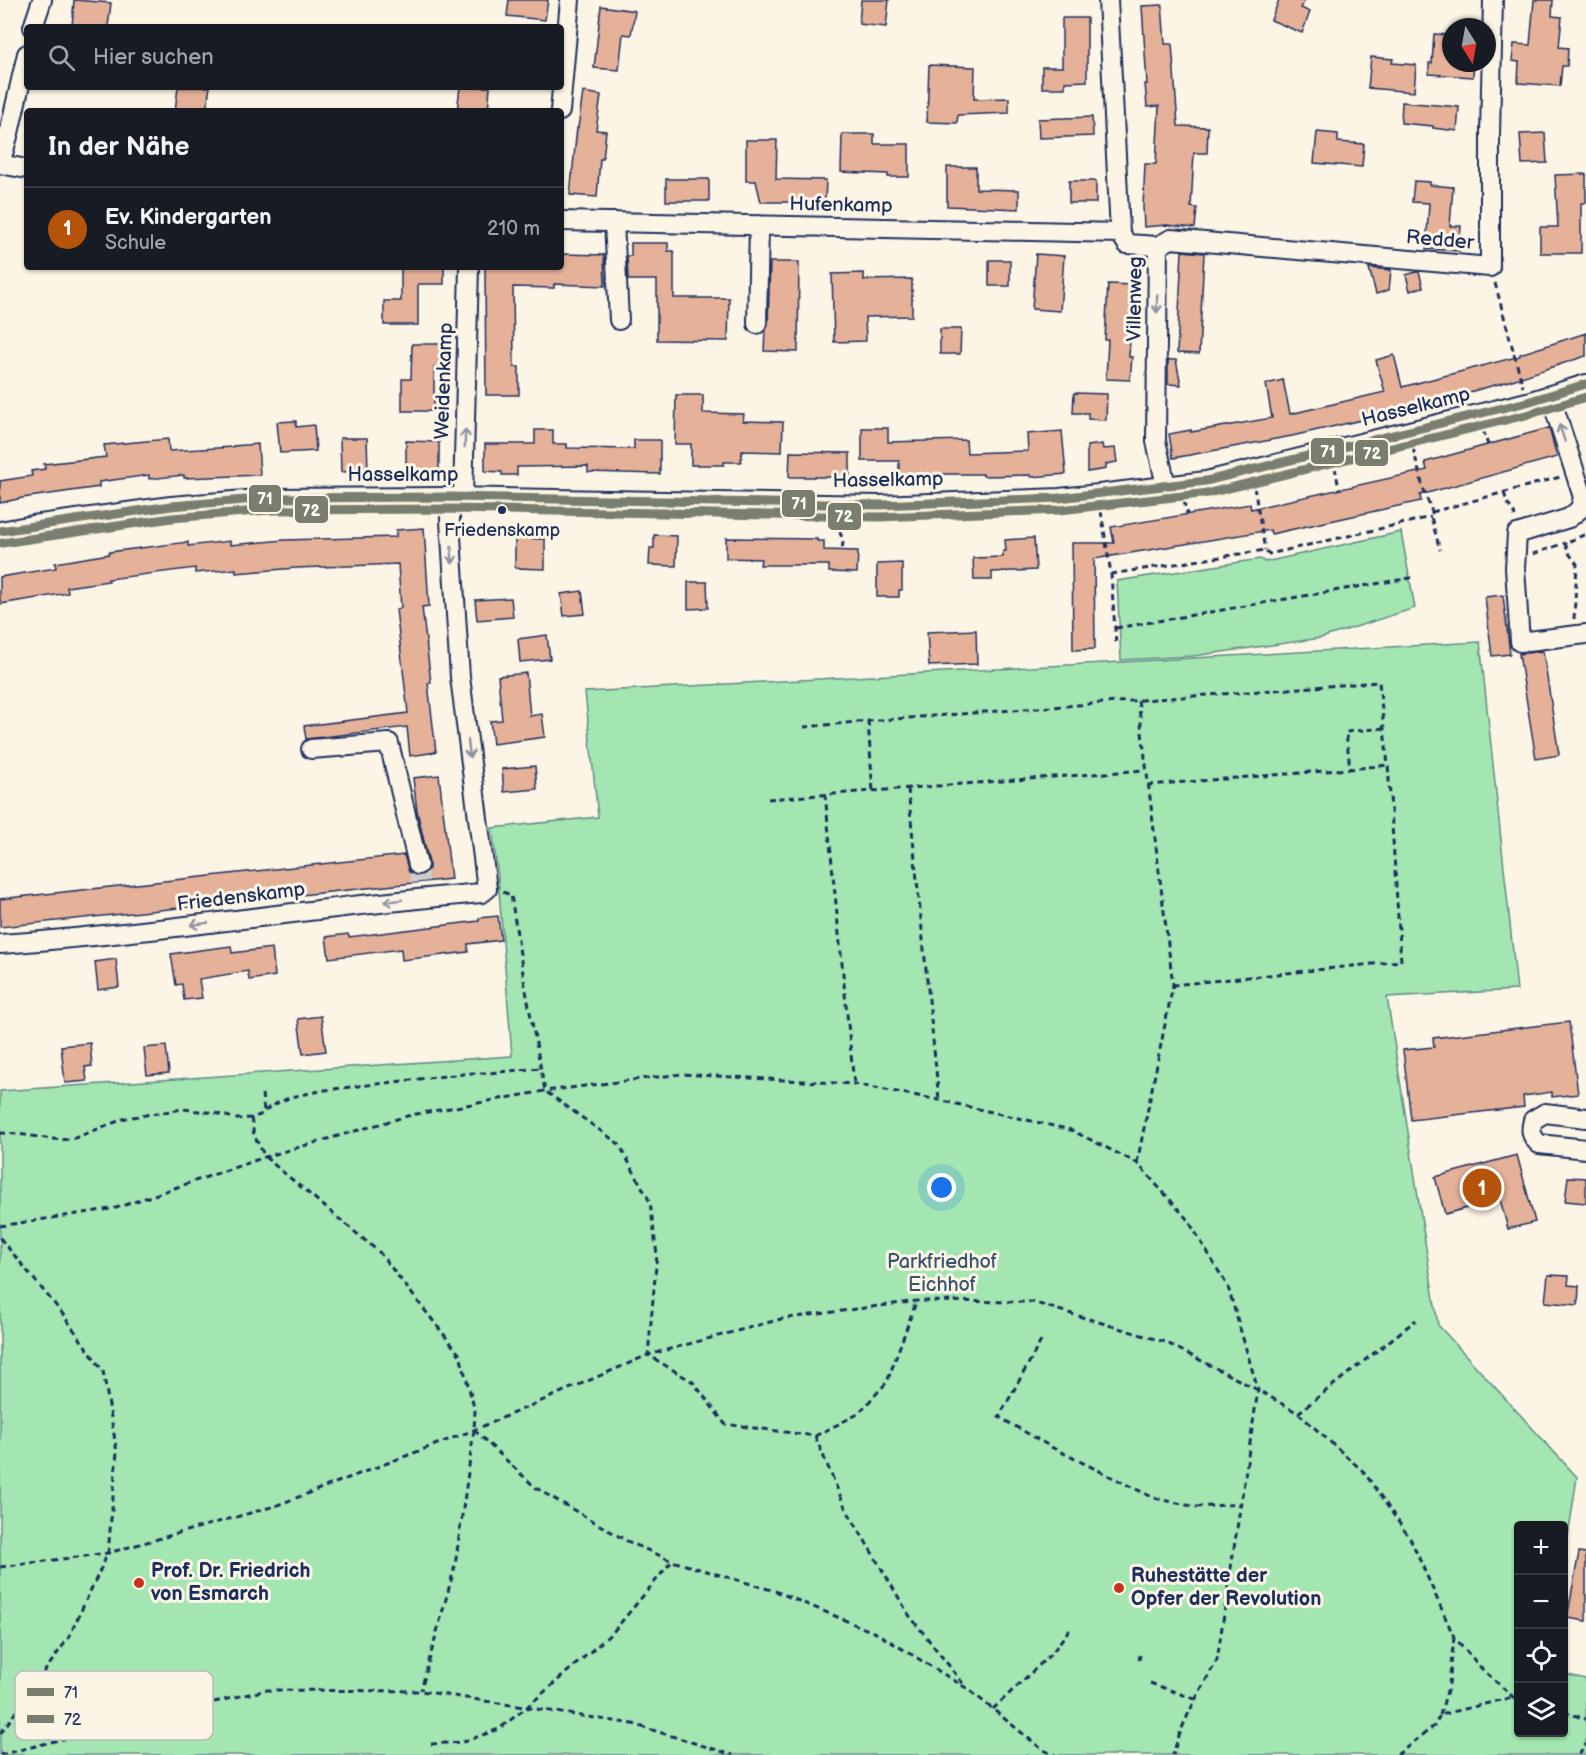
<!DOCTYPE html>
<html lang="de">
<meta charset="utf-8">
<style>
body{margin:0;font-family:"Balsamiq Sans",sans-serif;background:#242831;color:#f1f3f6}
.controls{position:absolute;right:18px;bottom:18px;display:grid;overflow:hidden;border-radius:6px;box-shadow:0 2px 4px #0004}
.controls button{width:54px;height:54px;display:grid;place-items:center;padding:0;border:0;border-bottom:2px solid #363941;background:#171b24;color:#f1f3f6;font:30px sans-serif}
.compass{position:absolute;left:1442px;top:18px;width:54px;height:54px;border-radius:50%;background:#171b24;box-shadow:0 2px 4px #0004;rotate:169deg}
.you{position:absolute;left:942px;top:1188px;width:21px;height:21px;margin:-15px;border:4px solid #fff;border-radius:50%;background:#1a73e8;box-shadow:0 0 0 9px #1a73e833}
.badge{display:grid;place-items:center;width:39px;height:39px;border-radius:50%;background:#b45309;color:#fff;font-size:20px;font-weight:700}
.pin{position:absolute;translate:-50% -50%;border:3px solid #fff;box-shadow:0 2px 6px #0006}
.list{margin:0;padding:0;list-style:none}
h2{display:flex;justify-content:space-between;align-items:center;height:78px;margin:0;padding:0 24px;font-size:26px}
h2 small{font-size:20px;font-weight:400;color:#9ea1a6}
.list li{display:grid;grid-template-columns:39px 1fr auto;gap:18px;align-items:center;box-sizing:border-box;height:84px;padding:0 24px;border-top:2px solid #363941}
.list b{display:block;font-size:22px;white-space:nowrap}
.list p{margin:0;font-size:20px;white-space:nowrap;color:#9ea1a6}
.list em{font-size:20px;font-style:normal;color:#9ea1a6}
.icon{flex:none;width:33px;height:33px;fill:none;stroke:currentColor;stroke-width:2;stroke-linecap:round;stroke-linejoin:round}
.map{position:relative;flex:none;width:1586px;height:1755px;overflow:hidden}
.search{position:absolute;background:#171b24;box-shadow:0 2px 4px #0004;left:24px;top:24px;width:540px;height:66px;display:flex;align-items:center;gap:15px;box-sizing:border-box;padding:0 21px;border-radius:6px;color:#9ea1a6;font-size:22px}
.panel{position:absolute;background:#171b24;box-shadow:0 2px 4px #0004;left:24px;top:108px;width:540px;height:162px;border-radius:6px}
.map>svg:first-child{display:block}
</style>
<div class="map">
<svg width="1586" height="1755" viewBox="0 0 1586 1755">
<rect width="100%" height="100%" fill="#fcf5e5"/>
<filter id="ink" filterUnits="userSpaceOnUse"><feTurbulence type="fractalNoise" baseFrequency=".0167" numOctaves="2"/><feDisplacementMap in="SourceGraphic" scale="12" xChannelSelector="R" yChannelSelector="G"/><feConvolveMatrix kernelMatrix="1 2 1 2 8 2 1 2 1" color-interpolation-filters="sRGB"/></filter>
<g filter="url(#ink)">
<path fill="#a3e6b1" stroke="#5f8a88" stroke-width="1.5" d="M1401,532L1415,608L1321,638L1193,656L1121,660L1117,581L1260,559L1265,562Z
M1480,642L1517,990L1387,997L1438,1325L1577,1477L1564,1564V1526H1518V1732H1564V1674L1586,1679V1755H0V1091L512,1056L498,878L492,828L598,817L585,692Z"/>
<path fill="#e6b199" stroke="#1b2f5e" stroke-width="1.5" d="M74,0L111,3L108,27H72Z
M509,0H548L545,20L507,16Z
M861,0H889L886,27L859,24Z
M1279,0H1305L1301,8L1310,12L1302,33L1271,20Z
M1534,0H1553L1552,16L1562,17L1559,47L1568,48L1567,66H1562L1560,86L1518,83L1519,62L1512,61L1514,44L1530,45Z
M1162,5L1165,44H1172L1178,126L1208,127L1207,153H1194L1191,207L1197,208L1195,228L1167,225L1144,227L1143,208L1145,164H1156L1159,106L1147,107L1145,84H1147L1142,6Z
M601,6L635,11L631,35L623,34L619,70L594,68Z
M1062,18H1087V81L1065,82V88H1042V67H1062Z
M1434,34L1451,35V63H1474L1473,77L1429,74V63H1432Z
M1371,57L1393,59L1392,63L1416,65L1414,92L1368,88Z
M929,65L975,67L974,99L1009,98V113L958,115L957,123L927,122Z
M178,87H210L206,111H175Z
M460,87H490L488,111H457Z
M583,92L601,95L596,130L606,131L603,159H600L597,197L570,195L577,128H578Z
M1402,102L1459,107L1457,131L1433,128V126L1401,123Z
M1092,117L1093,136L1039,138L1038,119Z
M1317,132L1338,134V142L1364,144L1362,167L1314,163Z
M1545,133L1547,163L1522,164L1520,134Z
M842,134H874V144H909V177H888V174L841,172Z
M746,140H777L776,179L826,180L825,202H761L756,181H746Z
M947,167H976V189L1019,190V209L947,206Z
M1586,174V203H1581V253H1540V227H1558L1555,175Z
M666,179H709V201H666Z
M1069,181H1096V203H1069Z
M1414,181L1430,182V185L1453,187L1450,226H1461L1459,251L1426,249L1429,203L1412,202Z
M631,243H668V251H674V298H729L728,341L657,340V280H628L627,256H631Z
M1182,251L1204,253L1199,354L1177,353Z
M561,254L604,255L605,286L554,284V288L513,287L514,367H519V395H486L485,267H561Z
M1036,254L1064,256L1060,311L1032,309Z
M989,260H1010V286H989Z
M770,262H799L798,352L764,351L765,332L768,324Z
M401,267H444V284H418V325H384V301H401Z
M1369,268L1391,270L1389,290L1376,294Z
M1416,272H1419L1423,287L1410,291L1406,275Z
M864,273V280L912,279V316L865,317L866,341L834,342L832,274Z
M1108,284L1133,285L1129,357H1132L1130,380L1106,379L1108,340H1105Z
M940,329H961L960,354H940Z
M1586,333V356L1506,382L1396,412L1292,436L1173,458L1169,434L1191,430V432L1272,418L1266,384L1283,380L1290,414L1385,392L1376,360L1394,355L1402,387L1520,356V354Z
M412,344H440L439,368H434V411H402V379H411Z
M1168,360H1176L1181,385L1168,384Z
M1074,393L1107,394L1106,420L1088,419V413H1073Z
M676,395H703V413L744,414L743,421L783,422L782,452L742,451L741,462H724V465H691V444H675Z
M296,421V427L314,425L316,451L280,453L277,422Z
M862,428H888V442L966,440L967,453L1028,451L1027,434L1062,431L1066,474L1031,477V475L983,476V474H899V461H862Z
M1549,428L1557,457L1420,495L1421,501L1271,534L1270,530L1094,559L1095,649L1073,650L1072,543H1114L1111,527L1250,504L1251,509L1427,470L1425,462Z
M535,430H553V444H567V448L634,449V440H660V474L588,472V466L517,467V475H502V472L485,471V444H535Z
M340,438H367L368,471L341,472Z
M168,439L169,451L233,447V446L258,444L260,475L184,478V475L149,479V475L99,482V487L22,498L0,503V481L32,476L31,471L45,469L44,464L106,457L104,445Z
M406,441L439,442V471L406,470Z
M1102,444L1103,449L1115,448L1117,462L1106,464V469L1087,472V446Z
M790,452L850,453V477H789Z
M424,528L429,606L422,607L431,683H428L436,752L410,756L407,727L306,739L304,726L408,713L396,609L401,608L398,564L296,568L236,573V569L195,573V568L108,579L109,581L67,587L68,593L0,604V577L56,568L55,563L109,554V552L188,542V546L230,541V545L284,540L396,537V530Z
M654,535L677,536L676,566L649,565L650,548H654Z
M515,538L545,539V569L515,568Z
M726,538L817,539V541H824V550L858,551L857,573L829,572V565H760L761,559L726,558Z
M1034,538L1036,570L992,572V580H974L973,558L1003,557V551H1006L1005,540Z
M902,563V590H899V597H877V564Z
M688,582H707L708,608L688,609Z
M582,591L585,614L564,616L561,594Z
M1503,595L1510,654L1492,656L1485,597Z
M511,598L513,617L477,620L475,600Z
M976,630L977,664L929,666L927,632Z
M547,635L550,659L520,662L518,639Z
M1543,651L1559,755L1536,759L1519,654Z
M526,673L530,716L542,714L545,737L493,744L490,721L502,720L498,676Z
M535,766L537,789L504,792L502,769Z
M439,775L451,879L0,927V899L404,855L409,872L415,876H421L429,869V863L417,811L413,778Z
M498,916L501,940L468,944V952L402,960L401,949L329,958L326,937L348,934L349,937L479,921V918Z
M231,946L232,953L272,948L275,976L249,980L248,971L199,979L202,998L184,1000L182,984L176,985L171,954Z
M116,959L119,987L98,990L95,962Z
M321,1016L326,1051L303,1054L298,1019Z
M1569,1022L1578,1094L1552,1097V1092L1523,1096L1524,1107L1411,1120L1403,1050L1434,1047L1433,1038Z
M90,1043L92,1066L85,1067L87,1081L65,1083L61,1046Z
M166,1046L169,1073L147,1075L144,1048Z
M1517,1155L1535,1222L1508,1229L1500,1199L1445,1214L1435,1177Z
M1568,1177L1586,1178V1203L1565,1201Z
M1548,1275L1569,1276L1568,1285L1579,1286L1578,1305L1545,1302Z
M1579,1552L1586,1553V1621L1567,1618Z"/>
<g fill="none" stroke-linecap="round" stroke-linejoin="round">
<path stroke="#cfcdca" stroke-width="18" stroke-dasharray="18 9" stroke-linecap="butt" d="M418,865L420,882"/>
<defs>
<path id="minor" d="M1108,0L1120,233L1127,244L1158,246L1171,239L1490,267V134L1493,0
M33,27L42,0
M560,111L570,0
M0,164L9,133L27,54
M0,164L27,169
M561,221L1120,233
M614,222L619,320
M1158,246L1156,441L1166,486
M757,324L759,225
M1550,395L1583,497L1580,509L1569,518L1517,534L1515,568L1520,642L1586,634
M463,497L469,267
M0,531L33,525L171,506L268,498L450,497L879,505L1059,498L1099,494L1206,481L1527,402L1586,384
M311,749L389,743L418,865
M0,944C161,933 321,906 482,893L487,889L460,677L450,521V497
M1586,1118L1545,1113L1533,1120C1530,1131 1531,1136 1539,1144L1586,1149"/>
</defs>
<use href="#minor" stroke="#1b2f5e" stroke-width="22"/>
<path stroke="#1b2f5e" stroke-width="3" stroke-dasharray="6 4.5" stroke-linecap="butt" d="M1495,283L1523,387
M1483,430L1488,445
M1413,448L1423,488L1432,512L1431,517L1440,550
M1335,467L1339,489
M1254,487L1265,550
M1504,493L1508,504L1514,513L1515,517
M1184,501L1187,514
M1101,511L1111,574L1116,644
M1432,512L1560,477
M837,521L843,542L842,550
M1533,554L1565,543
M1111,574L1265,550L1269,554L1431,517
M1574,619L1577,564L1568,552L1565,543L1586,534
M1116,628L1416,577
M868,721L873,792
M804,727L868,721L1379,682L1388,765L1401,961L1173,985
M1384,728L1346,732L1350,769L1388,765
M1148,785L1350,769
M908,789L939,1100
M825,794L854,1084
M768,799L1145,770
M503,892L511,895L524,980L545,1091L619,1144L650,1202L657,1255L648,1355L693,1382L725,1424L815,1436L858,1414L887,1382L916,1302
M262,1094L264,1111
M251,1118L254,1135L265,1157L379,1252L460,1355L475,1411L474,1430L455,1566L421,1690
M0,1133L17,1134L61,1140L75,1138L126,1118L183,1109L215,1113L237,1119L251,1118L260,1115L271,1106L291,1097L325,1090L471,1073H488L541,1068
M1137,1163L1173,985L1138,700
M0,1226L116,1208L265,1157L411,1115L545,1091L681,1074L854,1084L939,1100L1071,1130L1137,1163L1188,1220L1228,1287L1258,1390L1217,1660C1200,1691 1182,1721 1173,1755
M0,1238L62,1313L103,1371L117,1452L108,1553L69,1637L0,1734
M1041,1341L999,1417L1051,1447L1154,1498L1196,1507L1241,1504
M1298,1413L1416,1320
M474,1430L536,1488L627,1541L672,1561L775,1591L878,1634L968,1689L1043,1750L1055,1755
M815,1436L845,1507L909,1615L965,1686
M0,1567L108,1553L275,1506L474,1430L648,1355L781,1319L917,1301L1032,1302L1165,1342L1258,1390L1298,1413L1364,1472L1411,1540L1454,1637L1482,1669L1513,1697L1518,1699
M1139,1660L1140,1655
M1150,1683L1195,1699
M993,1709L1052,1653L1071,1627
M1564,1712L1586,1719
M1440,1715L1449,1684L1454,1637
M431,1744L463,1742L499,1729L527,1707L613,1632L672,1561
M0,1755L157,1715L267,1690L421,1691L633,1724L733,1755
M1397,1755L1434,1726L1440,1715L1513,1697
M1579,1755L1586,1744"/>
<use href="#minor" stroke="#fcf5e5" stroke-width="18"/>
<defs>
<path id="bus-1" d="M0,531L171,506L268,498L450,497L879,505L1059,498L1206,481L1527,402L1586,384"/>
<path id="bus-2" d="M2,543L172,518L269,510L450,509L879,517L1060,510L1209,493L1530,414L1586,397"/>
</defs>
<use href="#bus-1" stroke="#fcf5e5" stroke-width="14"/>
<use href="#bus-2" stroke="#fcf5e5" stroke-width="14"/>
<use href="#bus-1" stroke="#797e6f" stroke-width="9"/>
<use href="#bus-2" stroke="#797e6f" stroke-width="9"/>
</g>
<defs><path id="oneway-shaft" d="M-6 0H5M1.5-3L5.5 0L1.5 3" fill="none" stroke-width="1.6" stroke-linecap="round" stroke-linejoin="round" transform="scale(1.5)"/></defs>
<g stroke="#8c92a2">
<use href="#oneway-shaft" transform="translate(1157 304) rotate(91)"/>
<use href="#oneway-shaft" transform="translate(1562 433) rotate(-108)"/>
<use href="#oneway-shaft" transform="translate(465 438) rotate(-88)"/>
<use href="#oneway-shaft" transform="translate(452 555) rotate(86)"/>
<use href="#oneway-shaft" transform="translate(469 749) rotate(83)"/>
<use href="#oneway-shaft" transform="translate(393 901) rotate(173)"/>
<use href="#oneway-shaft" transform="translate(199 924) rotate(173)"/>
</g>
</g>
<circle fill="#1b2f5e" stroke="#fcf5e5" stroke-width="2" cx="502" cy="510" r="5"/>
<g fill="#c8321e" stroke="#fcf5e5" stroke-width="2">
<circle cx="139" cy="1583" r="6"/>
<circle cx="1119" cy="1588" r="6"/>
</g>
<g text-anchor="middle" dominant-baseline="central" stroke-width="6" stroke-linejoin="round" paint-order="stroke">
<g font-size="18" fill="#1b2f5e" stroke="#fcf5e5">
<text x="502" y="530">Friedenskamp</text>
</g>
<g font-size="20" fill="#1b2f5e" stroke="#fcf5e5">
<text transform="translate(841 205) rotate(1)">Hufenkamp</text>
<text transform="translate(1440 240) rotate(5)">Redder</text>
<text transform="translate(1135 299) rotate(-89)">Villenweg</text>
<text transform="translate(444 381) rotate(-88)">Weidenkamp</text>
<text transform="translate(1416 407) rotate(-14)">Hasselkamp</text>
<text x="403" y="475">Hasselkamp</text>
<text transform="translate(888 480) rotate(-1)">Hasselkamp</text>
<text transform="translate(241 897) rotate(-7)">Friedenskamp</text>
</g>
<g font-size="20" fill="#36546f" stroke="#fcf5e5">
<text x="942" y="1262">Parkfriedhof<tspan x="942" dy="23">Eichhof</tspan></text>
</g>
<g font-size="20" font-weight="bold" fill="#1b2f5e" stroke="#fcf5e5" text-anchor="start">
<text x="151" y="1571">Prof. Dr. Friedrich<tspan x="151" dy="23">von Esmarch</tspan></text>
<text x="1131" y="1576">Ruhestätte der<tspan x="1131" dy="23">Opfer der Revolution</tspan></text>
</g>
</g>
<rect x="15" y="1671" width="198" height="69" rx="9" fill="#fcf5e5" stroke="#b8babc" stroke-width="1.5"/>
<rect x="27" y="1688" width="27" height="8" fill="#797e6f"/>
<rect x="27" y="1715" width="27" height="8" fill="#797e6f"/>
<g font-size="16" fill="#1b2f5e">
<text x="64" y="1698">71</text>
<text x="64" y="1725">72</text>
</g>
<g stroke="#fcf5e5" stroke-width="2">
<rect x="1310" y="437" width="35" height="28" rx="6" fill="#797e6f"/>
<rect x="1354" y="439" width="35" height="28" rx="6" fill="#797e6f"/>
<rect x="248" y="484" width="34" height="29" rx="6" fill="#797e6f"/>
<rect x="781" y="489" width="35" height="29" rx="6" fill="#797e6f"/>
<rect x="294" y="495" width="35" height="29" rx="6" fill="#797e6f"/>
<rect x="827" y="502" width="35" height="29" rx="6" fill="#797e6f"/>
</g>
<g font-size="16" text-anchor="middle" font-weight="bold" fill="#fff">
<text x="1328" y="457">71</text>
<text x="1372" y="459">72</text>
<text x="265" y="504">71</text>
<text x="799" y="509">71</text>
<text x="311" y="516">72</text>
<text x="844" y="522">72</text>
</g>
</svg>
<div class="controls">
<button>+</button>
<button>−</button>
<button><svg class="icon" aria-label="locate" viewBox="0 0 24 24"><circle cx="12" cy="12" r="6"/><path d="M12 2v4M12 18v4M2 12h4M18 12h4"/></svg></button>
<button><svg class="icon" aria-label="layers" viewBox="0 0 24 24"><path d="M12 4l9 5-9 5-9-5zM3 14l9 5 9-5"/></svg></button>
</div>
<svg class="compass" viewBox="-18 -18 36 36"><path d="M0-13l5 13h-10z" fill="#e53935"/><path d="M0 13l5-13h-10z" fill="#9ea1a6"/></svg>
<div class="you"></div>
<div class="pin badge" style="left:1482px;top:1188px">1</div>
<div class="search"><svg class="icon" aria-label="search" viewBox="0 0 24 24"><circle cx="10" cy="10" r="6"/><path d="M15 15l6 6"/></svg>Hier suchen</div>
<section class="panel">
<h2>In der Nähe<small></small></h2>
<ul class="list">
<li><span class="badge">1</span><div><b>Ev. Kindergarten</b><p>Schule</p></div><em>210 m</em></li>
</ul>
</section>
</div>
